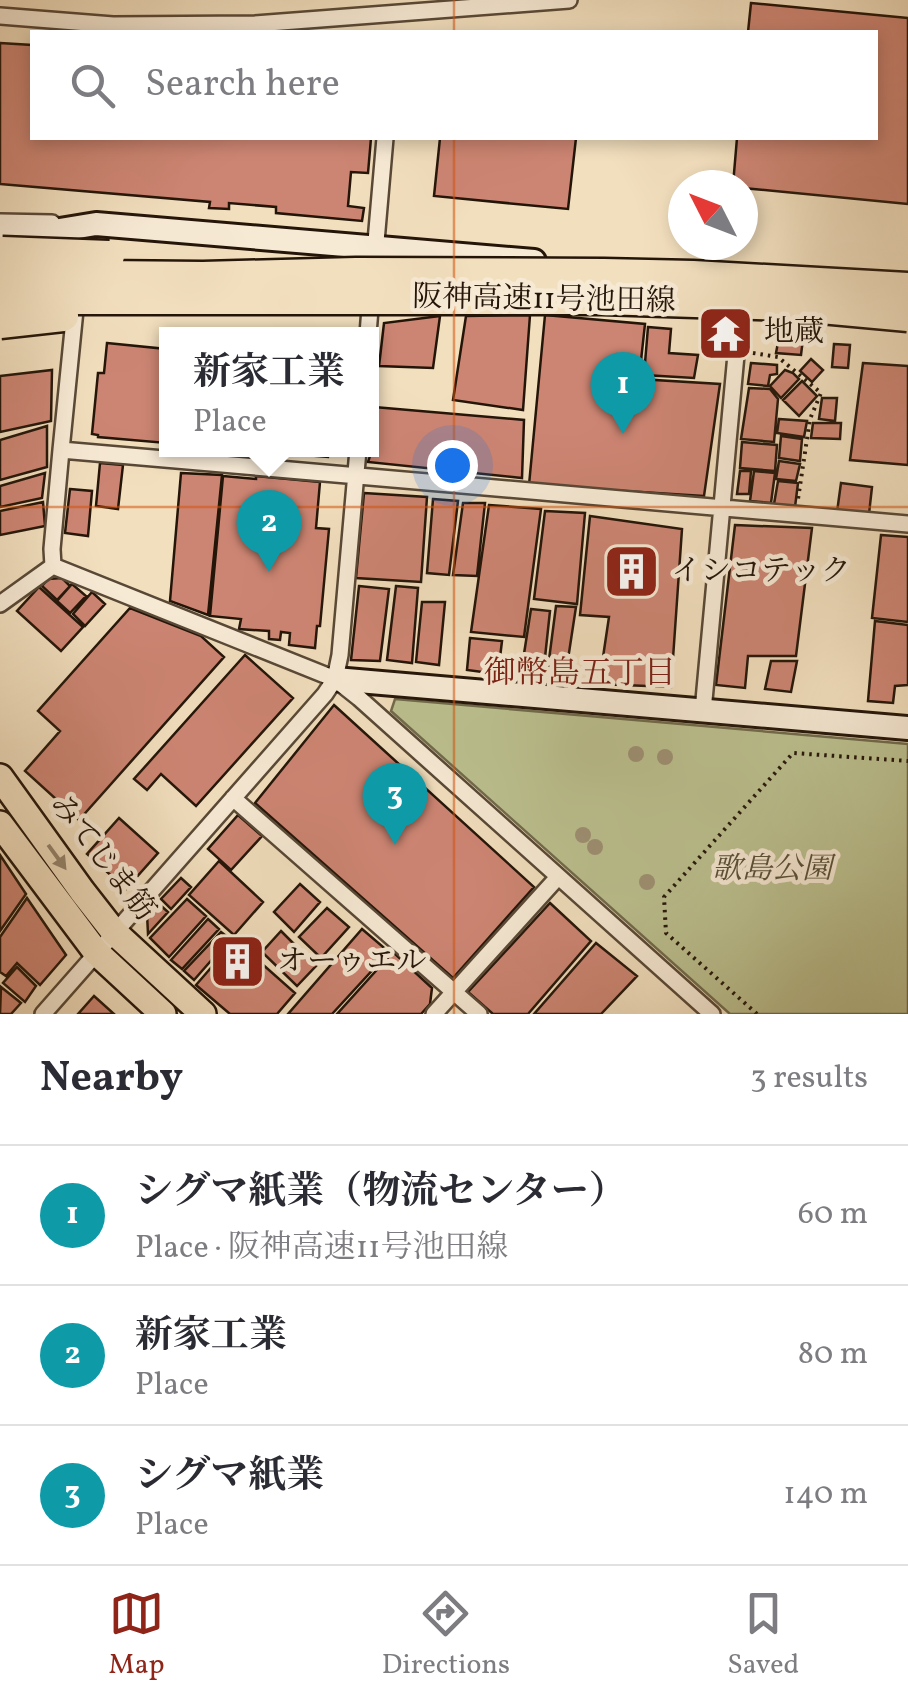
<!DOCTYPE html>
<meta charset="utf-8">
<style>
body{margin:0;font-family:Vollkorn,"Noto Serif JP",serif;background:#f2f2f3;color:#2b2b33}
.compass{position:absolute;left:668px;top:170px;width:90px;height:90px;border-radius:50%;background:#fff;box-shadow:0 5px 15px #0003;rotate:312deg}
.you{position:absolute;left:452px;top:465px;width:35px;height:35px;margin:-25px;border:8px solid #fff;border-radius:50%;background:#1a73e8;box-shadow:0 0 0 15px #1a73e833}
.badge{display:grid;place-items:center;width:65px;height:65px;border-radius:50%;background:#8f2418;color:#fff;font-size:32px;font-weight:700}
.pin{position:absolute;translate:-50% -82px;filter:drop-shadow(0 2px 5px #0008)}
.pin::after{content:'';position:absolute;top:52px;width:35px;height:30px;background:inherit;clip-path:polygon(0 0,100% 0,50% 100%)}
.popup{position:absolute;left:159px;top:327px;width:220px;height:130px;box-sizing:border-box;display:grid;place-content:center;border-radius:0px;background:#fff;filter:drop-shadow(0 2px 8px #0005);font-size:32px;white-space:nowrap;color:#7c7c81}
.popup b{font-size:38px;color:#2b2b33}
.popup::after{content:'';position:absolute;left:50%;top:100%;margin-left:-20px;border:20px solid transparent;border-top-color:#fff}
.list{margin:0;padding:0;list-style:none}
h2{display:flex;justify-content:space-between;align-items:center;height:130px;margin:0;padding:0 40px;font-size:42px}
h2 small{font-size:32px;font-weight:400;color:#7c7c81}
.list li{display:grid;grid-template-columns:65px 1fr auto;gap:30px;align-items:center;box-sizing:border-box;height:140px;padding:0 40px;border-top:2px solid #e1e1e2}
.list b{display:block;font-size:38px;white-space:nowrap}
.list p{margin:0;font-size:32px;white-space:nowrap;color:#7c7c81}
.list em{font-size:32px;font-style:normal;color:#7c7c81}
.icon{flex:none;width:55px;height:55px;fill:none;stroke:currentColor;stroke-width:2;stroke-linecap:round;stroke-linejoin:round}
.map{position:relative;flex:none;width:908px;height:1014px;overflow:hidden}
.search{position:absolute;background:#fff;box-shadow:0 5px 15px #0003;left:30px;right:30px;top:30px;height:110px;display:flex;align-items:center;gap:25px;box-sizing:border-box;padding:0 35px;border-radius:0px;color:#7c7c81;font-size:38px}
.sheet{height:550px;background:#fff}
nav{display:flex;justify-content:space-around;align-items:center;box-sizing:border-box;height:140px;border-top:2px solid #e1e1e2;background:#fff;font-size:28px;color:#7c7c81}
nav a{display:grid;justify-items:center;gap:5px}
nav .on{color:#8f2418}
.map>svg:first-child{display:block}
</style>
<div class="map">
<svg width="908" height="1014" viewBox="0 0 908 1014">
<rect width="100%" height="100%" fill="#f2dfbe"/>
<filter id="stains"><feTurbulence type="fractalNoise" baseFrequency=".002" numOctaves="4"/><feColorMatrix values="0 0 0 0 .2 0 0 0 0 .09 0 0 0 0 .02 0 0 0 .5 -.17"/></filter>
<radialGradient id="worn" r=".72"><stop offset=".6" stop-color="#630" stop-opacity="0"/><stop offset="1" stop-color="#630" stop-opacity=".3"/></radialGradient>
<path fill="#bcc190" stroke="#706b4c" stroke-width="2.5" d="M395,699L908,744V1014H730L391,711Z"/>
<path fill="#cd8573" stroke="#241509" stroke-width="2.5" d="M751,3L908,18V204L743,188V185H733L737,138H876V32H748Z
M0,43L32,45V138H371L368,173L351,172L348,206L364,208L362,221L276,213V207L229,203V209L209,208L210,202L0,184Z
M440,138H576L568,209L434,196Z
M530,315L523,410L453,400L466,316Z
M545,315L645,324L639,379L720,384L704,496L529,485Z
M440,316L433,368L379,366L384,323Z
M648,327L671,329L669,353L698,355L694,378L644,375Z
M779,337L803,339L801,355L776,353Z
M107,343L166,349V443L98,437V435L92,434L98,373H104Z
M834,344L850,345L848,368L832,367Z
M811,359L823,370L812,382L800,371Z
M751,363L777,365V374L770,375L768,386L748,384Z
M863,363L908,366V465L850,460Z
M52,370L51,421L0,432V376Z
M785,370L793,373L799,379L781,398L770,386Z
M802,381L817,396L799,416L783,400Z
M749,388L770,389L778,399L774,442L741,439Z
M822,398H837L835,421L819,419Z
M374,407L524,420L522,478L368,462L372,450Z
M779,419L807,421L804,437L777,433Z
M813,423H841L840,439L811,438Z
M47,426V467L0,480V440Z
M781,436L802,439L800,461L779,458Z
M742,442L777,445L775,471L740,468Z
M242,450H329L328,457L280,453V459L249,456V450Z
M779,461L800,464L796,481L776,479Z
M100,463L123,465L118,509L96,506Z
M740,471H751L749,494H737Z
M754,471L775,473L771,503L750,501Z
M45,473L42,498L0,507V486Z
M181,473L222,475L208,615L170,601Z
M223,476L256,479V476L320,482L316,528L329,529L320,626H317L315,648L289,645L290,633L281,632L280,640L269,639V631L239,629L241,619L210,616Z
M778,481L798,483L795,507L774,504Z
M841,483L872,487L869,514L837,512Z
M70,489L92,491L88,536L65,533Z
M364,493L427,497L421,582L356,578Z
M433,499L458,501L449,575L427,573Z
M43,502L45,526L0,535V511Z
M463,503H485L477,576L453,575Z
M489,505L541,509L524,637L471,632Z
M545,511L585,513L577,604L534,599Z
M590,516L682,529L671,687L599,684L609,617L580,615Z
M735,525L812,528L796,656H748L745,688L716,685Z
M881,535L908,537V622L872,618Z
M62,578L70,586L57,600L42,586L48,579Z
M72,584L86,596L70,613L57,601Z
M359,586L389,589L380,661L351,660Z
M396,586L418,588L412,663L387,660Z
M39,587L83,627L61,651L17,611Z
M92,592L105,604L85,626L73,614Z
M422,602H445L439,665L416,662Z
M556,606L576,607L565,679L547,675Z
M130,608L201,636L224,657L79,820L25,771L60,731L38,711Z
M531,609L550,611L543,676L521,673Z
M875,621L908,625V685L895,686L893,703L868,701Z
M470,638L502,641L498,674L467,670Z
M245,655L293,698L196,806L161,774L147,790L134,779Z
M771,661H797L791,692L765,689Z
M334,705L534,887L453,978L255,803Z
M238,815L262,836L231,870L208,849Z
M119,818L158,853L126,889L87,854Z
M0,855L26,894L0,931Z
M219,861L263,902L234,935L189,895Z
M181,878L191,887L171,909L161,899Z
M300,884L320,902L294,932L274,912Z
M27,898L66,955L40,985L17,963L6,976L0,972V937Z
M187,899L206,916L169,957L150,938Z
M158,903L168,912L148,934L147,914Z
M550,903L591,941L528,1014H493L468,992Z
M327,908L349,927L321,958L299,937Z
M208,919L219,929L182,969L171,960Z
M362,929L389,952L332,1014H288Z
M281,931L316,966L297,986L262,952Z
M221,932L230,939L194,980L184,971Z
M235,940L295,993L277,1014H230L196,985Z
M596,943L637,976L601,1014H534Z
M393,952L432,988L430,1004L421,1014H337Z
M17,967L36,986L25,1002L3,983Z
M1,987L21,1003L11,1014H0Z
M94,996L114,1014H78Z"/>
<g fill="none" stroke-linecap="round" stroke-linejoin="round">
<defs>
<path id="street" d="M0,16L113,25L255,24L569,0
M0,222L52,223
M375,253L385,138
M368,334L371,296
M61,450L908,524
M53,566L335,679L359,698L712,1014
M53,566L52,549L61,450L75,310
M0,604L53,566
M703,711L741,301
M233,798L479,1014
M43,1014L325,694L335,679L340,655L358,450
M434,1014L558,877"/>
<path id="secondary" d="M0,240L96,224L534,261
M335,679L908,728"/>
<path id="primary" d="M0,777L82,891L114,932L203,1014
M0,824L96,952L163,1014"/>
</defs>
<use href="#street" stroke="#584836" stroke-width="20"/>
<use href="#secondary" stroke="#241509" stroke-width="28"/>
<use href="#primary" stroke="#241509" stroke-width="30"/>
<path stroke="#241509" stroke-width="4" stroke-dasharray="2.5 5" stroke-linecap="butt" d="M753,353L778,357L821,393L810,419L798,499
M757,1014L666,933L664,897L793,753L908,761"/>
<use href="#street" stroke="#f7ead5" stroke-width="15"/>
<use href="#secondary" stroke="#f7ead5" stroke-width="22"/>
<use href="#primary" stroke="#f2dfbe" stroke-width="25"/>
<defs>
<path id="highway-bridge" d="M2,252L109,256
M0,275L203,277L356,273L604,274L693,276L908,288
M0,299H602L789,305L908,316
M0,323L63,316"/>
</defs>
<use href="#highway-bridge" stroke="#241509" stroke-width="35" stroke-linecap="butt"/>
<use href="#highway-bridge" stroke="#f2dfbe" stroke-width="30"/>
</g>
<g fill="#9e9174">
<circle cx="636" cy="754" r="8"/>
<circle cx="665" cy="757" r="8"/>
<circle cx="583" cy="835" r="8"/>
<circle cx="595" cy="847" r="8"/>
<circle cx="647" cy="882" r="8"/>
</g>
<defs><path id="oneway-solid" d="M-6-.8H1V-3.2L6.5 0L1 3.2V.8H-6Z" transform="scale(2.5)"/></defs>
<use fill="#95846d" href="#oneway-solid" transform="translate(57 857) rotate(54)"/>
<path fill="none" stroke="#d4520c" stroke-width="2.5" stroke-opacity="0.55" d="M454,0V32M454,138V1014M0,507H908"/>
<defs>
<symbol id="temple-square" viewBox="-11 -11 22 22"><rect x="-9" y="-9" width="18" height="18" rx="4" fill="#8f2418" stroke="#f7ead5"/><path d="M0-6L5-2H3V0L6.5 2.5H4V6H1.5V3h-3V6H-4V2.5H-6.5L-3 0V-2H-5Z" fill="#fff"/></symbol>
<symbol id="building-square" viewBox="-11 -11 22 22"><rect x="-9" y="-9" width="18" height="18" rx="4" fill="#8f2418" stroke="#f7ead5"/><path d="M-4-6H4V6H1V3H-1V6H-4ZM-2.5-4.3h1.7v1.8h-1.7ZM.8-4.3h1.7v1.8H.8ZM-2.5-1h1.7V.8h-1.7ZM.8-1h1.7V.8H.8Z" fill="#fff"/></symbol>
</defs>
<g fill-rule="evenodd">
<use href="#temple-square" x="694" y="302" width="63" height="63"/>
<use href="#building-square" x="600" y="540" width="63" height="63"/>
<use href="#building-square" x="206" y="930" width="63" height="63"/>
</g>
<g text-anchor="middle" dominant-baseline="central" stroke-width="9" stroke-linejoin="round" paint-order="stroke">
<g font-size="30" fill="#241509" stroke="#f7ead5">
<text transform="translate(544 300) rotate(1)">阪神高速11号池田線</text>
<text transform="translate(102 858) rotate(52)">みてじま筋</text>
</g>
<g font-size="30" fill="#241509" stroke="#f7ead5" text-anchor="start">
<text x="764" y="333">地蔵</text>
<text x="671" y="572">イシコテック</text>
<text x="277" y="962">オーゥエル</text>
</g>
<g font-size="30" font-style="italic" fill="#595138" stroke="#f7ead5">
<text x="772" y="870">歌島公園</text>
</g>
<g font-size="32" fill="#7a1f14" stroke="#f7ead5">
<text x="580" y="675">御幣島五丁目</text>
</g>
</g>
<rect width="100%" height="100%" filter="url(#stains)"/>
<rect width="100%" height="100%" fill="url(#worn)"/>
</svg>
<svg class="compass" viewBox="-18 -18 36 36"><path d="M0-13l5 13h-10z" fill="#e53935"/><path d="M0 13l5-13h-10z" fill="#7c7c81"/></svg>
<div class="you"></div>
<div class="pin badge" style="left:623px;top:434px;background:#0f9aa8">1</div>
<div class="pin badge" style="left:269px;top:572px;background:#0f9aa8">2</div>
<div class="popup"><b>新家工業</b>Place</div>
<div class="pin badge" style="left:395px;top:845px;background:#0f9aa8">3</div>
<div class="search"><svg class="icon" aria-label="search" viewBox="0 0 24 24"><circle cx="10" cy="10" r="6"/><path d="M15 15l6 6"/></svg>Search here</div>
</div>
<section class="sheet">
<h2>Nearby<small>3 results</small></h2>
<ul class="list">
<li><span class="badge" style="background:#0f9aa8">1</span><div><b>シグマ紙業（物流センター）</b><p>Place · 阪神高速11号池田線</p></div><em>60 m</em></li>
<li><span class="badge" style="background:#0f9aa8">2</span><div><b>新家工業</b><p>Place</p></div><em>80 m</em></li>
<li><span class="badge" style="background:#0f9aa8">3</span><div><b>シグマ紙業</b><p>Place</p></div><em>140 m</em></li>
</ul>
</section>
<nav>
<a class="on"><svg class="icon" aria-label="map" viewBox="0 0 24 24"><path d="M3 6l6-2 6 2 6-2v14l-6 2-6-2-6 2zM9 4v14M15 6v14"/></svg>Map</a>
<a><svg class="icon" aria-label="directions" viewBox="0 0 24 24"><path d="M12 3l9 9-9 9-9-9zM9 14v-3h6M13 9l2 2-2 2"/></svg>Directions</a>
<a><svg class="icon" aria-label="saved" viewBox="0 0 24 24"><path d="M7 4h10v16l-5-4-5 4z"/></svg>Saved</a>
</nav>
